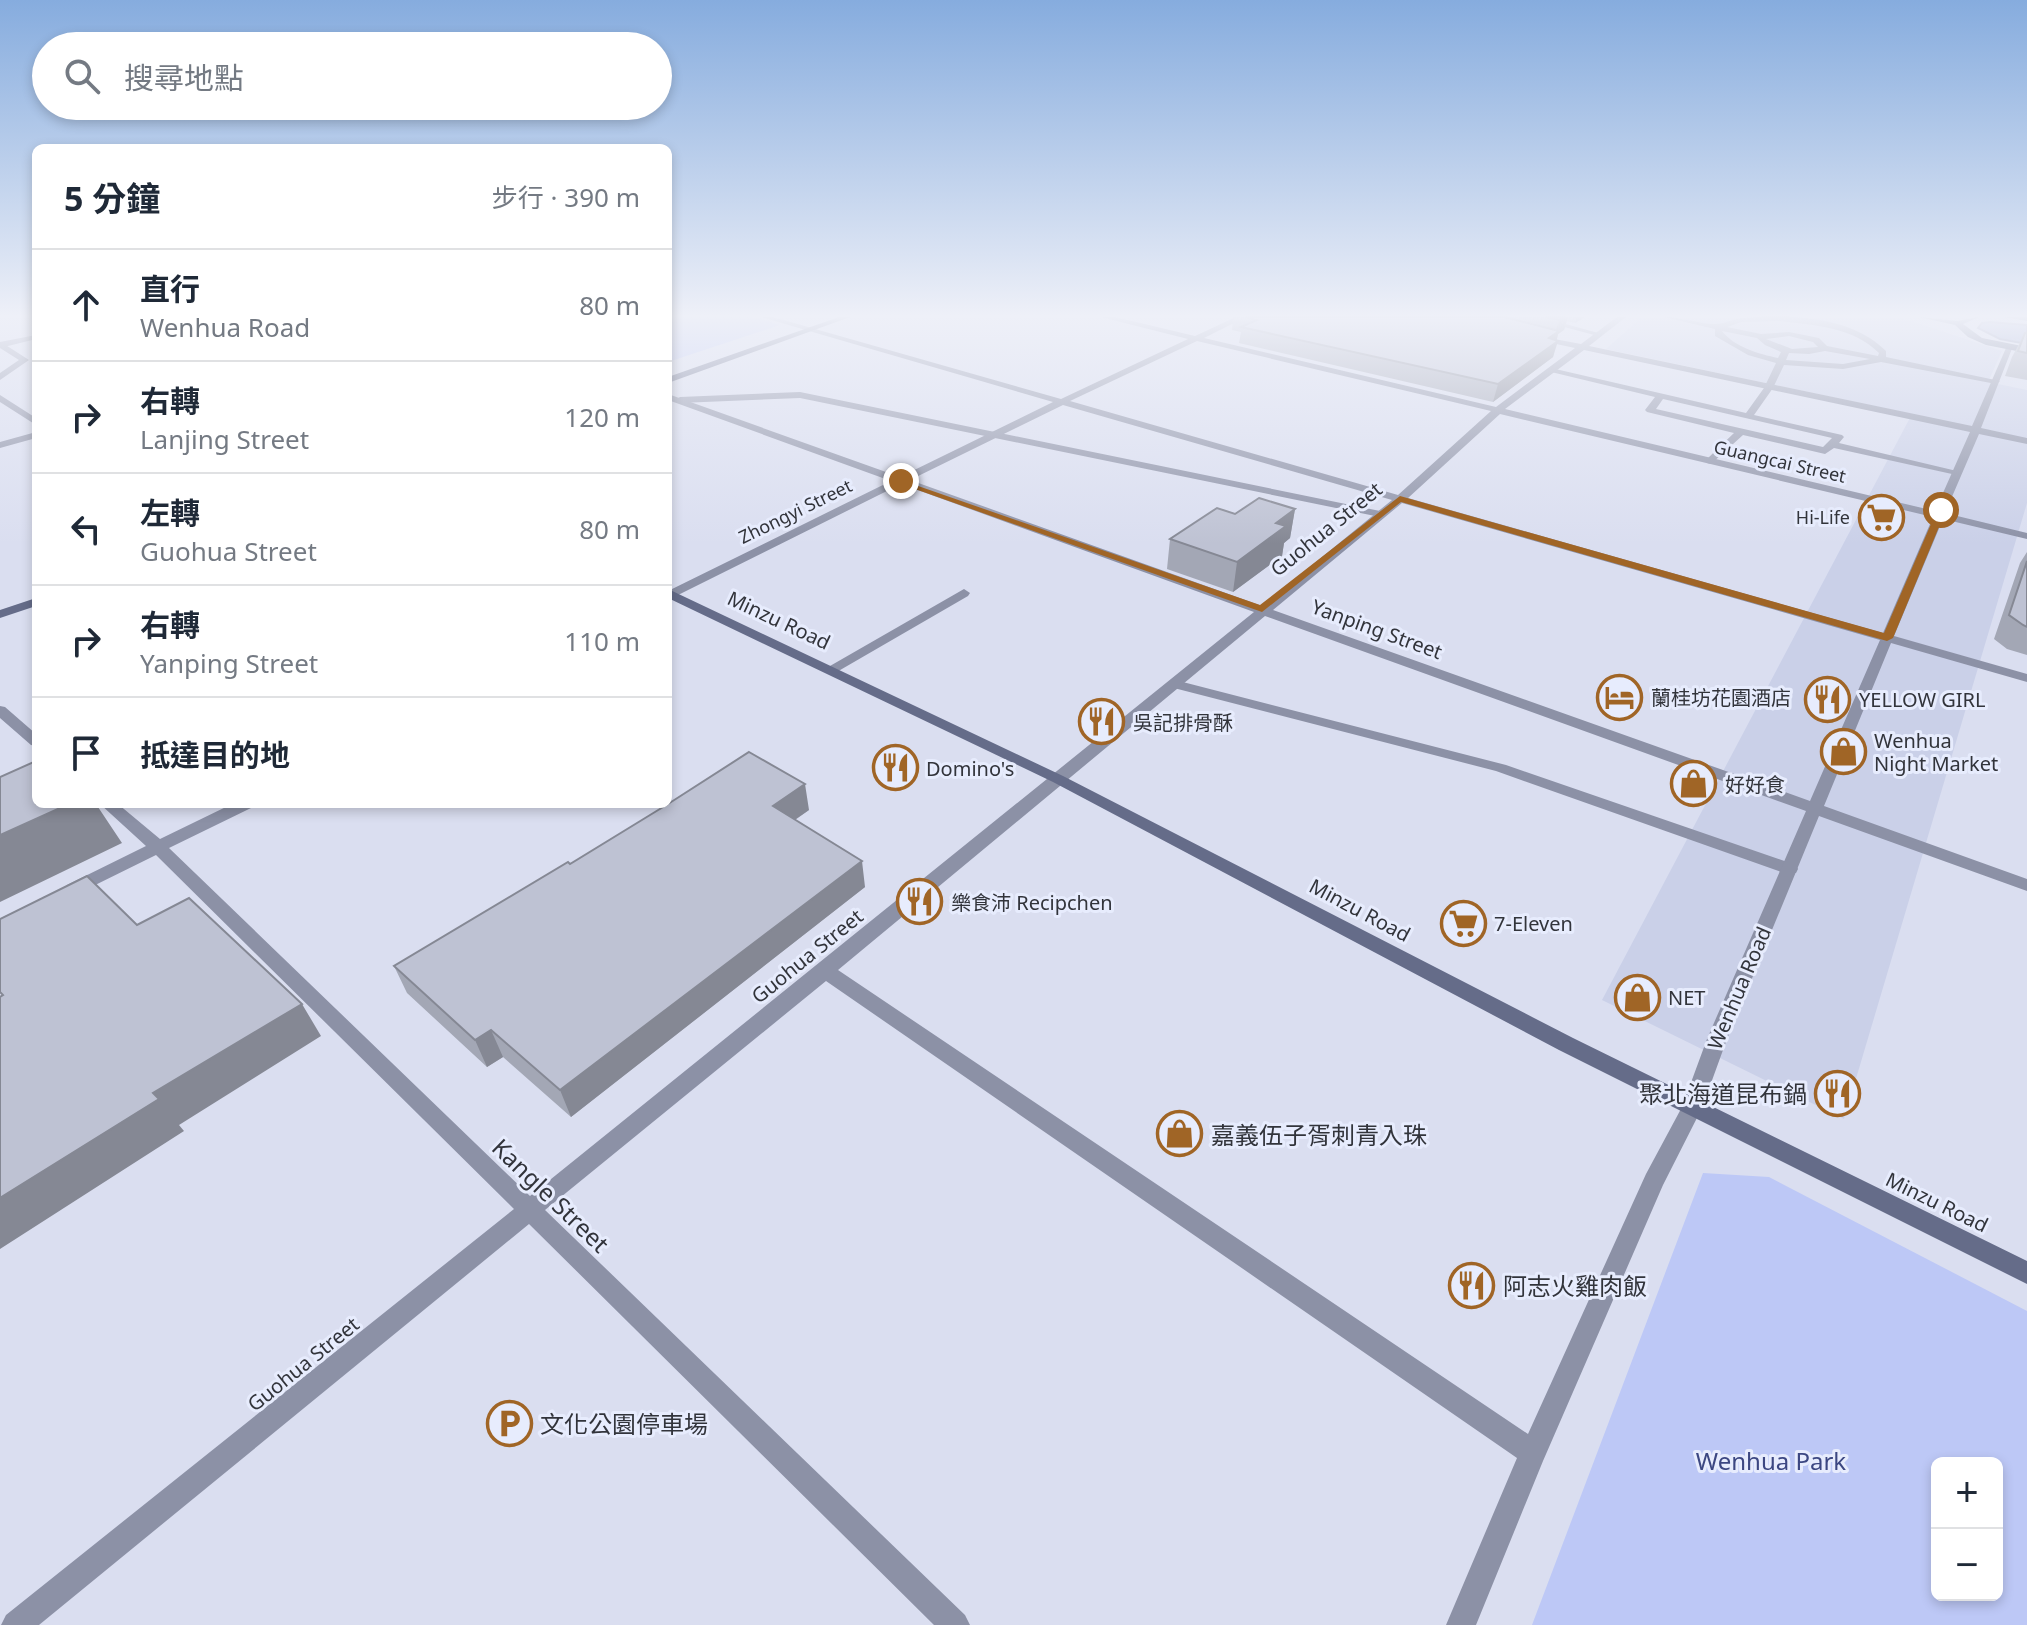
<!DOCTYPE html>
<html lang="zh-TW">
<meta charset="utf-8">
<style>
body{margin:0;font-family:"Noto Sans","Noto Sans TC",sans-serif;background:#f6f6f7;color:#1f2937}
.controls{position:absolute;right:24px;bottom:24px;display:grid;overflow:hidden;border-radius:12px;box-shadow:0 4px 12px #0003}
.controls button{width:72px;height:72px;display:grid;place-items:center;padding:0;border:0;border-bottom:2px solid #e0e1e3;background:#fff;color:#1f2937;font:40px sans-serif}
.stop{position:absolute;width:24px;height:24px;margin:-18px;border:6px solid #a06526;border-radius:50%;background:#fff}
.stop.end{background:#a06526;border-color:#fff;box-shadow:0 2px 8px #0008}
.list{margin:0;padding:0;list-style:none}
h2{display:flex;justify-content:space-between;align-items:center;height:104px;margin:0;padding:0 32px;font-size:34px}
h2 small{font-size:26px;font-weight:400;color:#747a83}
.list li{display:grid;grid-template-columns:52px 1fr auto;gap:24px;align-items:center;box-sizing:border-box;height:112px;padding:0 32px;border-top:2px solid #e0e1e3}
.list b{display:block;font-size:30px;white-space:nowrap}
.list p{margin:0;font-size:26px;white-space:nowrap;color:#747a83}
.list em{font-size:26px;font-style:normal;color:#747a83}
.icon{flex:none;width:44px;height:44px;fill:none;stroke:currentColor;stroke-width:2;stroke-linecap:round;stroke-linejoin:round}
.map{position:relative;flex:none;width:2027px;height:1625px;overflow:hidden}
.search{position:absolute;background:#fff;box-shadow:0 4px 12px #0003;left:32px;top:32px;width:640px;height:88px;display:flex;align-items:center;gap:20px;box-sizing:border-box;padding:0 28px;border-radius:44px;color:#747a83;font-size:30px}
.panel{position:absolute;background:#fff;box-shadow:0 4px 12px #0003;left:32px;top:144px;width:640px;height:664px;border-radius:12px}
.map>svg:first-child{display:block}
</style>
<div class="map">
<svg width="2027" height="1625" viewBox="0 0 2027 1625">
<rect width="100%" height="100%" fill="#dadef0"/>
<path fill="#cad0e8" d="M1642,317L1905,319L2002,351L1988,382L2027,390V503L1844,1119L1602,1000L1912,414L1606,349Z"/>
<path fill="#bdc8f6" fill-rule="evenodd" d="M668,317H752L780,325L668,362Z
M1703,1173L1769,1177L2027,1311V1625H1532ZM1937,1463H1997V1595H1937Z"/>
<path fill="#94a0ce" stroke="#7780a2" stroke-width="2" d="M1990,322L2027,325V344L2000,339L1978,328L1982,323Z"/>
<g fill="none" stroke-linecap="round" stroke-linejoin="round">
<path fill="#8c91a6" fill-rule="evenodd" d="M1527,317H1540L1602,334L1598,336Z
M1664,317C1681,317 1696,323 1713,324C1724,325 1733,318 1744,318C1790,314 1851,316 1886,351V357L2000,381L1996,384L1881,362L1843,369L1784,365L1773,388L1754,415L1842,435L1844,437L1839,443L1961,472V476L1834,448L1825,454L1743,435L1711,464L1707,463V459L1734,433L1647,412L1645,410L1655,397L1547,371L1551,368L1746,413L1764,388L1776,363L1748,355L1715,336V329ZM1779,321C1814,325 1853,327 1879,353L1878,356L1827,346L1819,338L1789,332L1761,334L1727,327L1741,322ZM1722,331L1757,338L1765,345L1781,352L1778,358C1759,354 1734,347 1722,331ZM1789,336L1813,342L1818,347L1792,349L1766,339ZM1825,351L1870,359L1843,364L1786,360L1789,353L1809,354ZM1663,399L1832,438L1823,447L1656,409Z
M1,342L29,360L0,380V373L19,360L0,348Z
M800,392L1380,511L1386,514L1380,517L800,398L680,403L675,400L680,397Z
M0,395L36,418V425L0,402Z
M964,589L970,593L968,596L835,673L830,674L823,670Z
M1175,680L1506,765L1796,865L1798,869L1796,873H1784L1496,771L1170,687L1168,684L1170,681Z"/>
<path fill="#8c91a6" fill-rule="evenodd" d="M761,317H773L1061,399L1188,339L1101,317H1115L1195,336L1236,317H1246L1204,338L1496,407L1575,348L1533,339V335L1581,344L1617,317H1626L1589,346L1972,426L2006,348L2013,346L1981,428L2027,438V444L1979,434L1945,513L2027,533V539L1943,519L1894,636L2027,674V682L1891,643L1824,806L2027,879V891L1819,816L1727,1039L1702,1108L1663,1185L1543,1461L1476,1625H1446L1517,1458L826,981L545,1210L965,1615L970,1625H934L529,1224L39,1625H1L6,1615L514,1209L156,855L79,893H67L64,889L67,885L146,846L100,804H118L160,839L232,804H253L251,808L169,848L530,1196L1254,612L901,484L668,600V591L891,481L668,400V394L900,477L1053,402ZM1197,341L1491,411L1398,495L1070,401ZM1584,350L1970,432L1935,511L1505,409ZM1063,405L1392,500L1262,606L910,480ZM1500,414L1933,517L1883,633L1408,498ZM1402,503L1880,640L1810,801L1273,610ZM1265,616L1806,811L1707,1039L1682,1107L1646,1174L1528,1434L838,970Z
M36,335V339L0,348V342Z
M36,432V438L0,448V442Z
M0,706L5,707L36,734V746L31,745L0,718Z"/>
<path fill="#656c89" fill-rule="evenodd" d="M839,317H850L668,383V377Z
M1919,317L1957,321L1979,317L1963,324L1982,338L2027,347V353L1986,345L1968,337L1955,325Z
M2004,317H2027V321Z
M668,589L1063,776L1573,1038L2027,1261V1284L1559,1050L1053,782L668,598Z
M36,598V606L0,618V610Z"/>
</g>
<path fill="#a3a7b5" d="M1233,317H1585L1575,323L1567,321L1564,330L1558,334L1553,357L1493,402L1239,343L1241,332L1232,330Z
M2025,333H2027V380L2005,376L2012,357Z
M1295,509L1290,538L1284,543L1282,556L1233,592L1167,569L1170,539L1235,514Z
M2027,552V655L2007,649L1994,639L2020,563Z
M809,810L795,820L865,887L571,1117L503,1057L487,1067L407,993L394,966L570,864Z"/>
<path fill="#858894" d="M1565,317H1568L1564,330L1558,334L1556,343L1558,341L1553,357L1493,402L1498,384L1555,333L1559,320Z
M1577,317H1585L1575,323Z
M1295,509L1290,538L1284,543L1282,556L1233,592L1237,562L1276,523Z
M805,784L809,810L777,832L773,806Z
M69,804H96L122,843L0,902V835Z
M862,861L865,887L571,1117L560,1090Z
M302,1004L321,1036L179,1125L184,1131L0,1249V1198L153,1093Z
M491,1030L503,1057L487,1067L475,1040Z"/>
<path fill="#bec2d3" stroke="#858894" stroke-width="2" d="M1246,317H1504L1559,331L1549,338L1558,341L1498,384L1241,327L1257,320Z
M1546,317H1565L1559,320Z
M2025,333H2027V353L2018,351Z
M1259,498L1295,509L1276,523L1286,526L1237,562L1170,539L1217,508L1235,514Z
M2027,561V627L2023,625L2009,615Z
M749,752L805,784L773,806L862,861L560,1090L491,1030L475,1040L394,966L568,862L570,864L668,804Z
M36,761V804H69L0,835V777Z
M87,876L137,925L189,898L302,1004L153,1093L159,1099L0,1198V997L3,995L0,992V919Z"/>
<linearGradient id="sky" x2="0" y2="1"><stop stop-color="#86acde"/><stop offset="0.58" stop-color="#eef0f8"/><stop offset="1" stop-color="#eef0f8" stop-opacity="0"/></linearGradient>
<rect width="2027" height="544" fill="url(#sky)"/>
<path fill="#a06526" d="M898,479L1260,605L1400,496L1884,633L1937,510L1941,507L1946,510L1893,638L1887,641L1401,502L1262,612L898,483Z"/>
<defs>
<symbol id="supermarket-ring" viewBox="-11 -11 22 22"><circle r="9.5" fill="#e7ecfd" stroke="#a06526" stroke-width="1.5"/><path d="M-6-5.5h2.5l.6 2H6L4.5 2H-2.5L-4.4-4H-6ZM-1.5 3.2a1.3 1.3 0 1 0 .1 0ZM3 3.2a1.3 1.3 0 1 0 .1 0Z" fill="#a06526"/></symbol>
<symbol id="hotel-ring" viewBox="-11 -11 22 22"><circle r="9.5" fill="#e7ecfd" stroke="#a06526" stroke-width="1.5"/><path d="M-6-4.5h1.5V1H6V5H4.5V3h-9V5H-6ZM-4 0a1.8 1.8 0 1 1 3.6 0ZM.5 0V-2.5h3Q6-2.5 6 0Z" fill="#a06526"/></symbol>
<symbol id="restaurant-ring" viewBox="-11 -11 22 22"><circle r="9.5" fill="#e7ecfd" stroke="#a06526" stroke-width="1.5"/><path d="M-5-6h1v4h1v-4h1v4h1v-4h1v5L-1.5 .5V6h-2V.5L-5-1ZM5-6V6H3V1.5H1.5Q1.5-4 5-6Z" fill="#a06526"/></symbol>
<symbol id="shop-ring" viewBox="-11 -11 22 22"><circle r="9.5" fill="#e7ecfd" stroke="#a06526" stroke-width="1.5"/><path d="M-5-2.5h2.3a2.7 3.5 0 0 1 5.4 0H5L5.5 6h-11ZM-1.5-2.5h3a1.5 2.3 0 0 0-3 0Z" fill="#a06526"/></symbol>
<symbol id="parking-ring" viewBox="-11 -11 22 22"><circle r="9.5" fill="#e7ecfd" stroke="#a06526" stroke-width="1.5"/><path d="M-3.5-5.5H1a3.5 3.5 0 0 1 0 7H-1V5.5H-3.5ZM-1-3.4V-.6H.8a1.4 1.4 0 0 0 0-2.8Z" fill="#a06526"/></symbol>
</defs>
<g fill-rule="evenodd">
<use href="#supermarket-ring" x="1856" y="492" width="51" height="51"/>
<use href="#hotel-ring" x="1594" y="672" width="51" height="51"/>
<use href="#restaurant-ring" x="1802" y="674" width="51" height="51"/>
<use href="#restaurant-ring" x="1076" y="696" width="51" height="51"/>
<use href="#shop-ring" x="1818" y="726" width="51" height="51"/>
<use href="#restaurant-ring" x="870" y="742" width="51" height="51"/>
<use href="#shop-ring" x="1668" y="758" width="51" height="51"/>
<use href="#restaurant-ring" x="894" y="876" width="51" height="51"/>
<use href="#supermarket-ring" x="1438" y="898" width="51" height="51"/>
<use href="#shop-ring" x="1612" y="972" width="51" height="51"/>
<use href="#restaurant-ring" x="1812" y="1068" width="51" height="51"/>
<use href="#shop-ring" x="1154" y="1108" width="51" height="51"/>
<use href="#restaurant-ring" x="1446" y="1260" width="51" height="51"/>
<use href="#parking-ring" x="484" y="1398" width="51" height="51"/>
</g>
<g text-anchor="middle" dominant-baseline="central" stroke-width="6" stroke-linejoin="round" paint-order="stroke">
<g font-size="18" fill="#32343b" stroke="#e7ecfd">
<text transform="translate(1780 461) rotate(13)">Guangcai Street</text>
<text transform="translate(795 511) rotate(-26)">Zhongyi Street</text>
</g>
<g font-size="18" fill="#32343b" stroke="#e7ecfd" text-anchor="end">
<text x="1850" y="517">Hi-Life</text>
</g>
<g font-size="20" fill="#32343b" stroke="#e7ecfd">
<text transform="translate(1326 529) rotate(-39)">Guohua Street</text>
<text transform="translate(779 620) rotate(25)">Minzu Road</text>
<text transform="translate(1377 629) rotate(20)">Yanping Street</text>
<text transform="translate(1360 910) rotate(28)">Minzu Road</text>
<text transform="translate(807 956) rotate(-39)">Guohua Street</text>
<text transform="translate(1739 988) rotate(-67)">Wenhua Road</text>
<text transform="translate(1937 1202) rotate(26)">Minzu Road</text>
<text transform="translate(303 1364) rotate(-39)">Guohua Street</text>
</g>
<g font-size="20" fill="#32343b" stroke="#e7ecfd" text-anchor="start">
<text x="1651" y="697">蘭桂坊花園酒店</text>
<text x="1859" y="699">YELLOW GIRL</text>
<text x="1133" y="722">吳記排骨酥</text>
<text x="1874" y="740">Wenhua<tspan x="1874" dy="23">Night Market</tspan></text>
<text x="926" y="768">Domino's</text>
<text x="1725" y="784">好好食</text>
<text x="951" y="902">樂食沛 Recipchen</text>
<text x="1494" y="923">7-Eleven</text>
<text x="1668" y="997">NET</text>
</g>
<g font-size="24" fill="#32343b" stroke="#e7ecfd" text-anchor="start">
<text x="1807" y="1093" text-anchor="end">聚北海道昆布鍋</text>
<text x="1211" y="1134">嘉義伍子胥刺青入珠</text>
<text x="1503" y="1285">阿志火雞肉飯</text>
<text x="540" y="1423">文化公園停車場</text>
</g>
<g font-size="24" fill="#32343b" stroke="#e7ecfd">
<text transform="translate(551 1195) rotate(44)">Kangle Street</text>
</g>
<g font-size="24" fill="#3c4782" stroke="#e7ecfd">
<text x="1771" y="1460">Wenhua Park</text>
</g>
</g>
</svg>
<div class="controls">
<button>+</button>
<button>−</button>
</div>
<div class="stop" style="left:1941px;top:510px"></div>
<div class="stop end" style="left:901px;top:481px"></div>
<div class="search"><svg class="icon" aria-label="search" viewBox="0 0 24 24"><circle cx="10" cy="10" r="6"/><path d="M15 15l6 6"/></svg>搜尋地點</div>
<section class="panel">
<h2>5 分鐘<small>步行 · 390 m</small></h2>
<ul class="list">
<li><svg class="icon" aria-label="ahead" viewBox="0 0 24 24"><path d="M12 20V5M6 11l6-6 6 6"/></svg><div><b>直行</b><p>Wenhua Road</p></div><em>80 m</em></li>
<li><svg class="icon" aria-label="right" viewBox="0 0 24 24"><path d="M7 20v-9h11M14 6l5 5-5 5"/></svg><div><b>右轉</b><p>Lanjing Street</p></div><em>120 m</em></li>
<li><svg class="icon" aria-label="left" viewBox="0 0 24 24"><path d="M17 20v-9H6M10 6l-5 5 5 5"/></svg><div><b>左轉</b><p>Guohua Street</p></div><em>80 m</em></li>
<li><svg class="icon" aria-label="right" viewBox="0 0 24 24"><path d="M7 20v-9h11M14 6l5 5-5 5"/></svg><div><b>右轉</b><p>Yanping Street</p></div><em>110 m</em></li>
<li><svg class="icon" aria-label="arrive" viewBox="0 0 24 24"><path d="M6 21V4h12l-3 4 3 4H6"/></svg><div><b>抵達目的地</b></div></li>
</ul>
</section>
</div>
